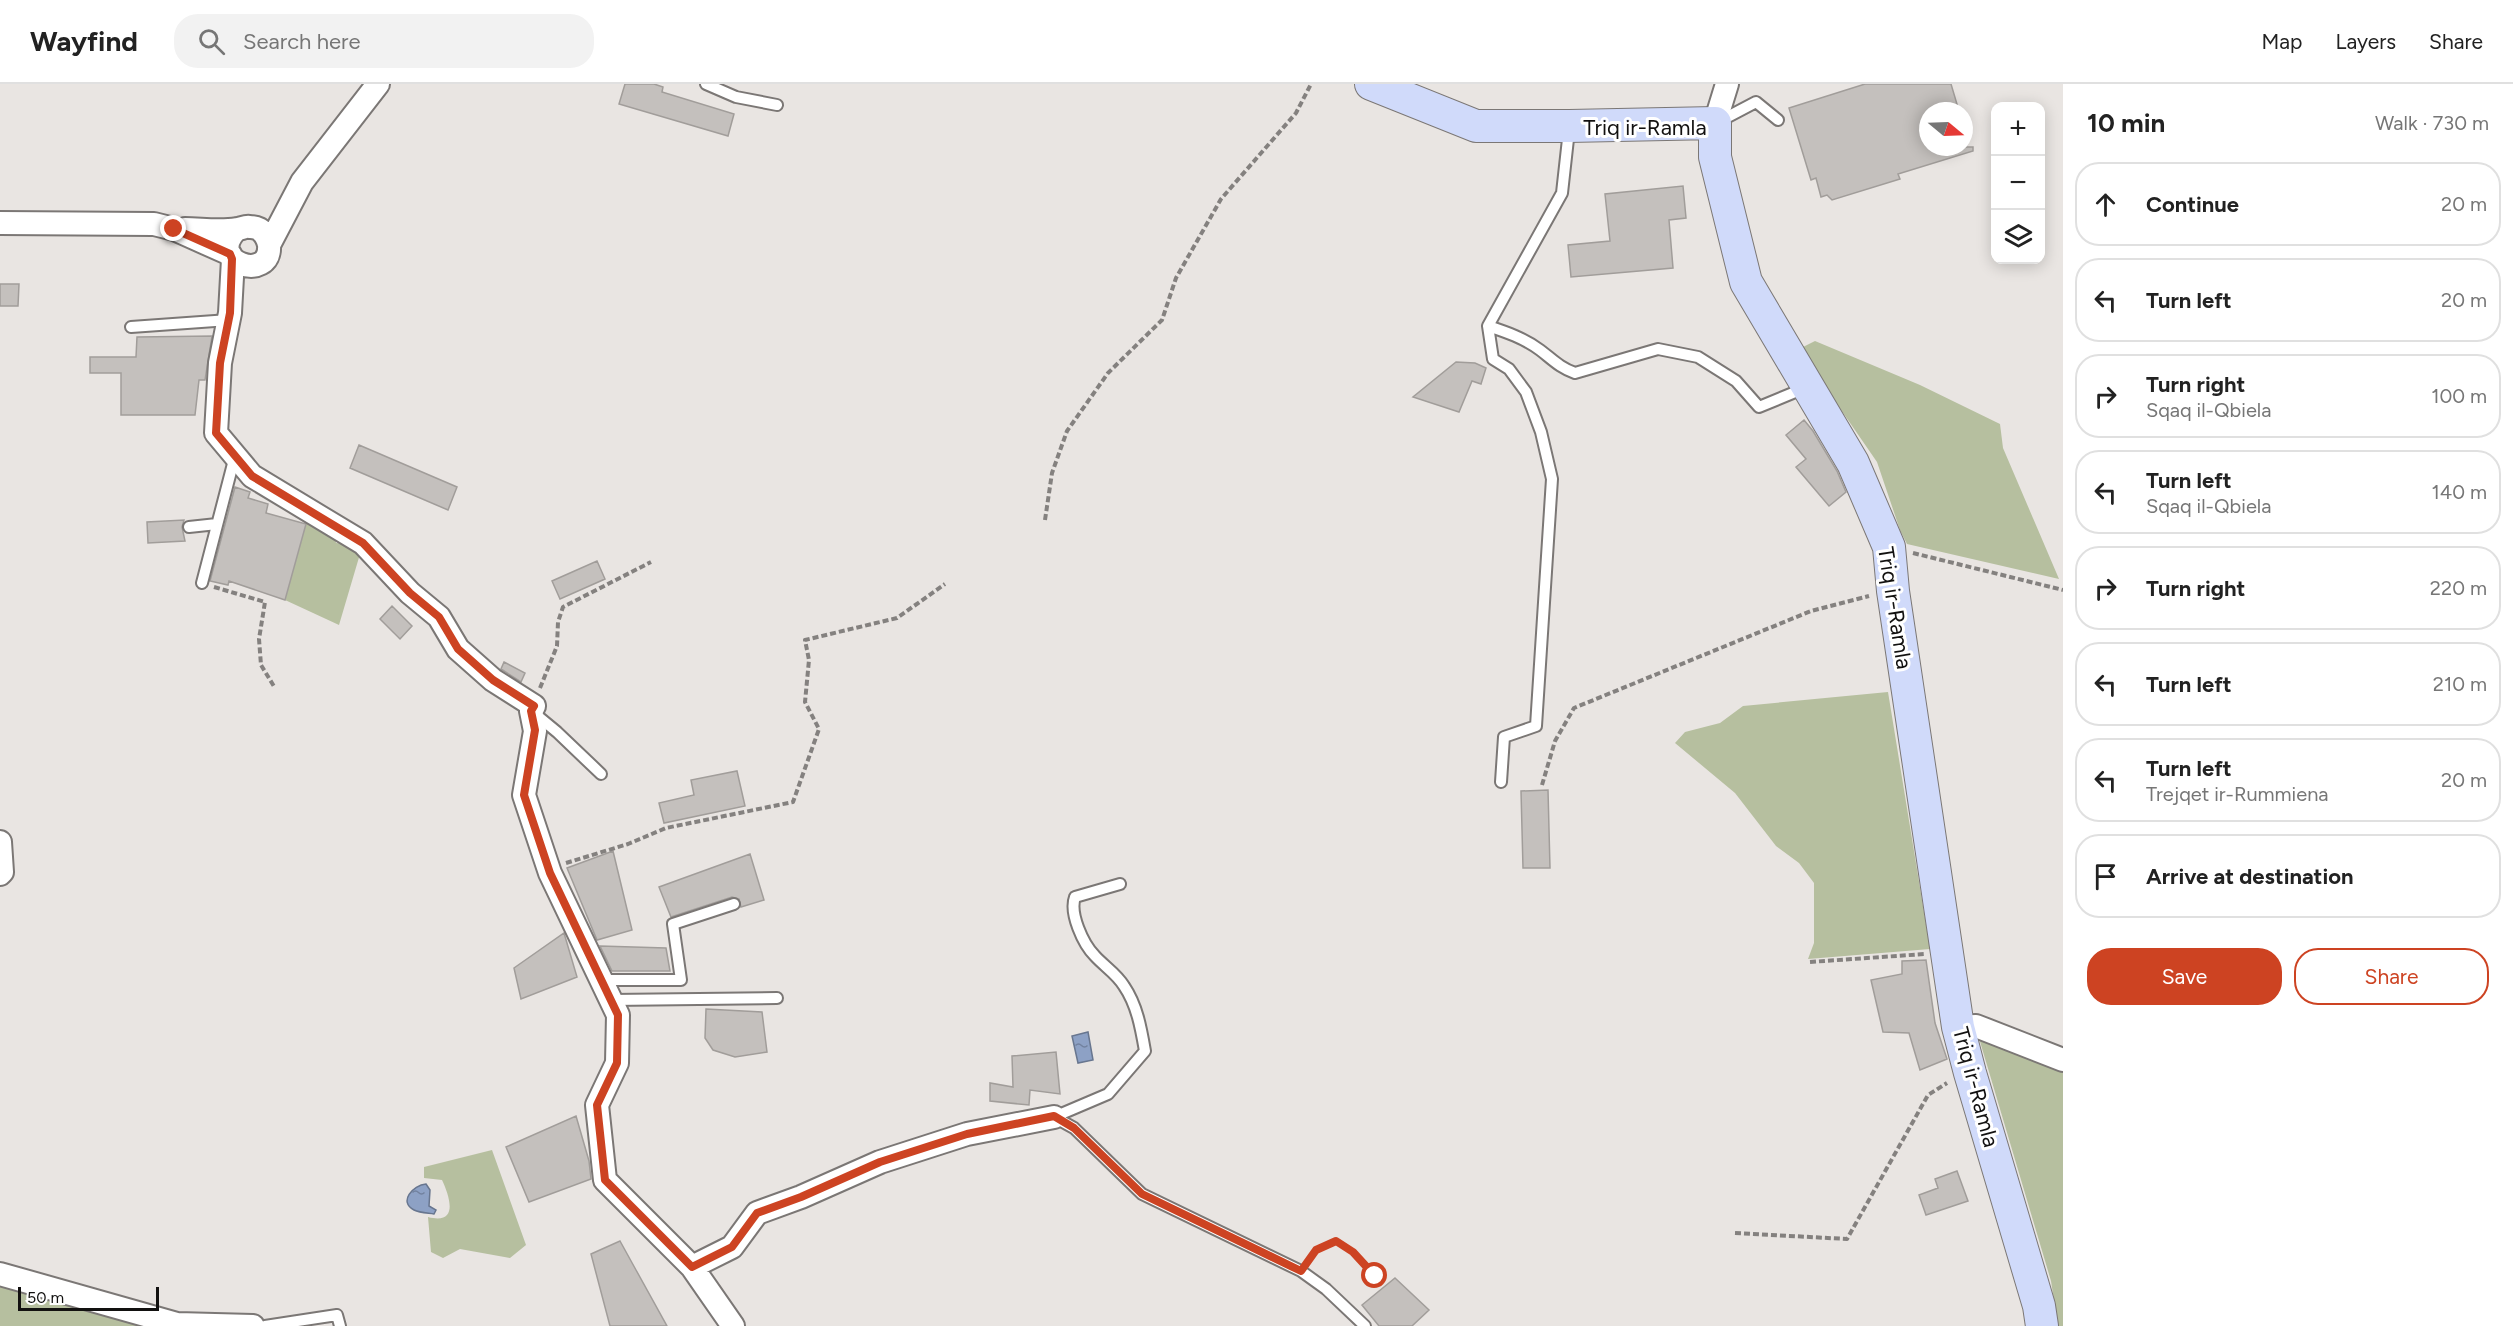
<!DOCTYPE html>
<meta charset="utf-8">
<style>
body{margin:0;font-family:Figtree,sans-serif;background:#f2f2f2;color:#222}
.controls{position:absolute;right:18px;top:18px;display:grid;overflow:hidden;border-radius:12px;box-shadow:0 3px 15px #0003}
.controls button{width:54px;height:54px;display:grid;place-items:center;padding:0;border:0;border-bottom:2px solid #e0e0e0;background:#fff;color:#222;font:30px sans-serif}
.compass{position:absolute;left:1919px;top:18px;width:54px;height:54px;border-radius:50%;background:#fff;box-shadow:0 3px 15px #0003;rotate:109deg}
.scale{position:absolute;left:18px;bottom:15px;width:141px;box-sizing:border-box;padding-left:6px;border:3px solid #121110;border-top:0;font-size:16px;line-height:21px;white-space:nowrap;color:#121110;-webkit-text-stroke:4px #fff;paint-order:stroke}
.stop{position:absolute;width:18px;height:18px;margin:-14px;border:4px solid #cd4322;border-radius:50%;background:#fff}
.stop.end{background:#cd4322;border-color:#fff;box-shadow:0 2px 6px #0008}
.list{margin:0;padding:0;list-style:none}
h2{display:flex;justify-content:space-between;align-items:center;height:78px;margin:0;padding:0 24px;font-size:26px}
h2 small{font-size:20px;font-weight:400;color:#767676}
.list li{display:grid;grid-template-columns:39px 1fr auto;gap:18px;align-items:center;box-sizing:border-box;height:84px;margin:0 12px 12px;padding:0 12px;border:2px solid #e0e0e0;border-radius:24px}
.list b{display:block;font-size:22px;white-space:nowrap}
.list p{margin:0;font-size:20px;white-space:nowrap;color:#767676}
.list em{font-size:20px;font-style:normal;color:#767676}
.actions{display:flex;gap:12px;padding:18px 24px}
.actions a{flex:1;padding:14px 0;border:2px solid #cd4322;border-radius:24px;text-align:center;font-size:21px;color:#cd4322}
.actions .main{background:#cd4322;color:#fff}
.icon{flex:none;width:33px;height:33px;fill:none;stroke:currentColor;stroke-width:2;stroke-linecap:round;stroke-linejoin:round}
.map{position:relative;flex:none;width:2063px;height:1242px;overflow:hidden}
header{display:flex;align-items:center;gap:36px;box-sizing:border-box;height:84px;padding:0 30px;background:#fff;border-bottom:2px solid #e0e0e0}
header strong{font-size:28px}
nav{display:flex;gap:33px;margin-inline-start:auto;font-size:21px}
.search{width:420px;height:54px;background:#f2f2f2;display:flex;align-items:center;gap:15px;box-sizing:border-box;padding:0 21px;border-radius:24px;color:#767676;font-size:22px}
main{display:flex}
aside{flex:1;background:#fff}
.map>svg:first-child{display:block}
</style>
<header>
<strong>Wayfind</strong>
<div class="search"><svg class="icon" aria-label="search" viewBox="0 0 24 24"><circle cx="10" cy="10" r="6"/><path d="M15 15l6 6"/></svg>Search here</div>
<nav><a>Map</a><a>Layers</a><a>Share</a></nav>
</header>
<main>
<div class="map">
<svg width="2063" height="1242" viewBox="0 0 2063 1242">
<defs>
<pattern id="water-ripples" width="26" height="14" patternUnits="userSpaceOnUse" patternTransform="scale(1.5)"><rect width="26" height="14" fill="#8da1c5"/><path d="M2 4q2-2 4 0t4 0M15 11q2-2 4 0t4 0" fill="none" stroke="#72829f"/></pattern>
</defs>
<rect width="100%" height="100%" fill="#e9e5e2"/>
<path fill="#b6bf9f" d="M1815,257L1920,301L2000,340L2003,364L2059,495L1907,460L1900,446L1877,378L1799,265Z
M311,432L334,449L336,459L348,460L360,470L339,541L285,516L306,440Z
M1888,608L1930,865L1808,875L1814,859V799L1799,779L1776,762L1735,709L1675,659L1685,648L1720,639L1743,622Z
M1976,944L2063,980V1242H2058L2051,1197Z
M492,1066L526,1161L510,1174L460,1165L443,1174L431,1168L428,1133C459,1141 450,1113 442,1096L424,1094V1083Z
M0,1199L158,1242H0Z"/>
<path fill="url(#water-ripples)" stroke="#68768f" stroke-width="1.5" d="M1088,948L1093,976L1078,979L1072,952Z
M426,1100L430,1106L429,1122L436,1126L434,1130C428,1129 420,1129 414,1126C398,1118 413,1101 426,1100Z"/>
<path fill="#c4c0bd" stroke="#a19d9a" stroke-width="1.5" d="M625,0H654L663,3L662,8L734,30L728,52L619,20Z
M1865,0H1951L1959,27H1928V63H1973V67L1898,90L1900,95L1832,116L1827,111L1821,113L1816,94L1811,96L1789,24Z
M1683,102L1686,134L1669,136L1673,184L1571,193L1568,161L1610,157L1605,110Z
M0,200H19L18,222H0Z
M212,252L205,296H199L195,331H121V289H90V273H136L137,253Z
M1456,278L1475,279L1486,284L1481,300L1472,297L1459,328L1413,313Z
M1804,336L1813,347L1837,387L1846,408L1829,422L1796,383L1806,375L1786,351Z
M359,361L457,403L448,426L350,384Z
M235,403L250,408L248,414L268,420L266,429L306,440L285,516L229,497L228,501L210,497Z
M184,436L182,443L185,457L148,459L147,438Z
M597,477L605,495L560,515L552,497Z
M392,522L412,542L400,555L380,535Z
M504,578L525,589L521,598L501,585Z
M737,687L745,722L664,739L659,719L694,711L691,696Z
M1548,706L1550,784H1523L1521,707Z
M613,767L632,846L597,856L567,784Z
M750,770L764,816L741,823L739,815L732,813L671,833L659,803Z
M564,849L577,893L521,915L514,884Z
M600,862L666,864L670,887H612Z
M1926,876L1935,939L1947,975L1920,986L1909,949L1883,948L1871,896L1902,890V877Z
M706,925L762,928L767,968L735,973L713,966L705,954Z
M1056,968L1060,1010L1030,1006L1029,1021L990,1017V999L1013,1003L1012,972Z
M576,1032L589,1077L591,1095L529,1118L506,1063Z
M1957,1087L1968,1117L1926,1131L1919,1111L1938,1104L1935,1095Z
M620,1157L636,1186L667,1242H610L591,1170Z
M1395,1194L1429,1226L1412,1242H1379L1362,1221Z"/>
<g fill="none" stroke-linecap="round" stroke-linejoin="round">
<defs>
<path id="lane" d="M706,0L736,13L777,21
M1718,38L1756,18L1778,36
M1488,242C1506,248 1524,254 1540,266C1552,275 1560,284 1575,289L1658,265L1698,273L1736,297L1759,323L1805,304
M131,243L229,236
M189,443L217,440
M202,499L235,372
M534,629L557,648L601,690
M1501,698L1504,653L1536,642L1552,395L1541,348L1526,308L1509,285L1493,275L1488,242L1562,109L1569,46
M602,896H681L673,840L734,820
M611,916L777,914
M1054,1033L1074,1044L1142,1110L1301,1187L1326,1205L1365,1242
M1054,1033L1108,1010L1145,967C1141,944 1137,921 1124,902C1117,890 1104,882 1095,872C1083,860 1069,829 1075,813L1120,800
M265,1242L337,1231L340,1242"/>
<path id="street" d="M1715,39L1727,0
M0,139L154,140L174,145L230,170
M185,145C201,145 220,148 237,145C241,145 245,142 250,143C253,143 257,144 259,145C264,148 268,155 269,161C272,200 203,178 237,145
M269,161L302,98L378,0
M233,175L230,229L220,279L216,349L252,392L363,459L410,509L439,533L458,565L493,596L534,622L531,627L535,647L524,711L550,789L618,931L617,979L597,1021L605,1096L692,1183L733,1242
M0,758L2,788L0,790
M1958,943L1976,942L2063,976
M692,1183L732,1163L757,1129L801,1113L880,1078L967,1050L1054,1033
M0,1190L177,1240L253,1242"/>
<path id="secondary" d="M1371,0L1476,42H1569L1715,39V73L1746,198L1853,379L1889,463L1893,507L1958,943L1970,989L2039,1222L2042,1242"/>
</defs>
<use href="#lane" stroke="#7b7775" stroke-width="14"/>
<use href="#street" stroke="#7b7775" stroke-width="26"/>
<use href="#secondary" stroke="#7b7775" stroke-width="34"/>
<path stroke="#84817f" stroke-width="4" stroke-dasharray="6 3" stroke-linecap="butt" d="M1045,436L1052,389L1067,347L1108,289L1162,236L1176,194L1221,115L1296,29L1311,0
M1913,469L2063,506
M214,503L265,518L259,555L261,581L275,604
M540,604L557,562L558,538L563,523L651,478
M1542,701L1555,657L1574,624L1811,527L1869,512
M566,779L628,760L666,744L793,718L819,645L805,618L809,576L805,556L897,534L945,500
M1810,878L1925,870
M1735,1149L1847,1155L1928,1011L1947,999
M1309,1176L1316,1166L1336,1157L1353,1168L1381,1197"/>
<use href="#lane" stroke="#fff" stroke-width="10"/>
<use href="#street" stroke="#fff" stroke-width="22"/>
<use href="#secondary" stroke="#d0dafa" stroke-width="32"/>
</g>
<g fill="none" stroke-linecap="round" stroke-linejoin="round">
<path stroke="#cd4322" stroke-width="8" d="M174,145L230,170L232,175L230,229L220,279L216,349L252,392L363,459L410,509L439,533L458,565L493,596L534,622L531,627L535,646L524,711L550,789L618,931L617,979L597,1021L605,1096L692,1183L732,1163L757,1129L801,1113L880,1078L967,1050L1054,1032L1074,1044L1142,1110L1301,1187L1316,1166L1336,1157L1353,1168L1375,1192"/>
</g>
<g text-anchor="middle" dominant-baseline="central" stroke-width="6" stroke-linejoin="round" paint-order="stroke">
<g font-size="22" fill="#121110" stroke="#fff">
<text x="1645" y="43">Triq ir-Ramla</text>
<text transform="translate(1895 524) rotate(81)">Triq ir-Ramla</text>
<text transform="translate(1976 1003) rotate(75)">Triq ir-Ramla</text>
</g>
</g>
</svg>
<div class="controls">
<button>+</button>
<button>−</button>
<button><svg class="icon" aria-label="layers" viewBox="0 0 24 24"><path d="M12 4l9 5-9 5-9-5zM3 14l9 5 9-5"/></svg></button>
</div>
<svg class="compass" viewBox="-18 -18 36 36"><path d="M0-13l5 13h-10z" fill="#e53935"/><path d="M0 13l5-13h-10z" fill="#767676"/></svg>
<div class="scale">50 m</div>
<div class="stop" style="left:1375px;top:1192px"></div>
<div class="stop end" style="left:174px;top:145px"></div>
</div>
<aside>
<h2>10 min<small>Walk · 730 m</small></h2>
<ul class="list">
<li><svg class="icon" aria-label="ahead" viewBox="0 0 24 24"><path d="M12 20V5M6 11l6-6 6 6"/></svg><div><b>Continue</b></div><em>20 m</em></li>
<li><svg class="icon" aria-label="left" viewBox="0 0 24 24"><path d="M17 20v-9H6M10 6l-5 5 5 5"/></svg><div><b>Turn left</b></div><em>20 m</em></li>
<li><svg class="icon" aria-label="right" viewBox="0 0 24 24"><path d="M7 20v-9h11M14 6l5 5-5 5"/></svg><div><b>Turn right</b><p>Sqaq il-Qbiela</p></div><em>100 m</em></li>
<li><svg class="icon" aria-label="left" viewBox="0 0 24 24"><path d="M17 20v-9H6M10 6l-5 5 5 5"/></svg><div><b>Turn left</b><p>Sqaq il-Qbiela</p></div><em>140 m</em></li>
<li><svg class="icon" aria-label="right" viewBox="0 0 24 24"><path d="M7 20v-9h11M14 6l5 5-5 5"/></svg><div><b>Turn right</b></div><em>220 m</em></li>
<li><svg class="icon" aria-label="left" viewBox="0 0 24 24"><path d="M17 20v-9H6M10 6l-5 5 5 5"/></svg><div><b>Turn left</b></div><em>210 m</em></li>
<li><svg class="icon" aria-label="left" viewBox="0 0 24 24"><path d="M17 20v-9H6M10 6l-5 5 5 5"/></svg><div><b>Turn left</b><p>Trejqet ir-Rummiena</p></div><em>20 m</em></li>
<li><svg class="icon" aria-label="arrive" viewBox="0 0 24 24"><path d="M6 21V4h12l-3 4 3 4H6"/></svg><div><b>Arrive at destination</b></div></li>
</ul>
<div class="actions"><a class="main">Save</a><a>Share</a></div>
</aside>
</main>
